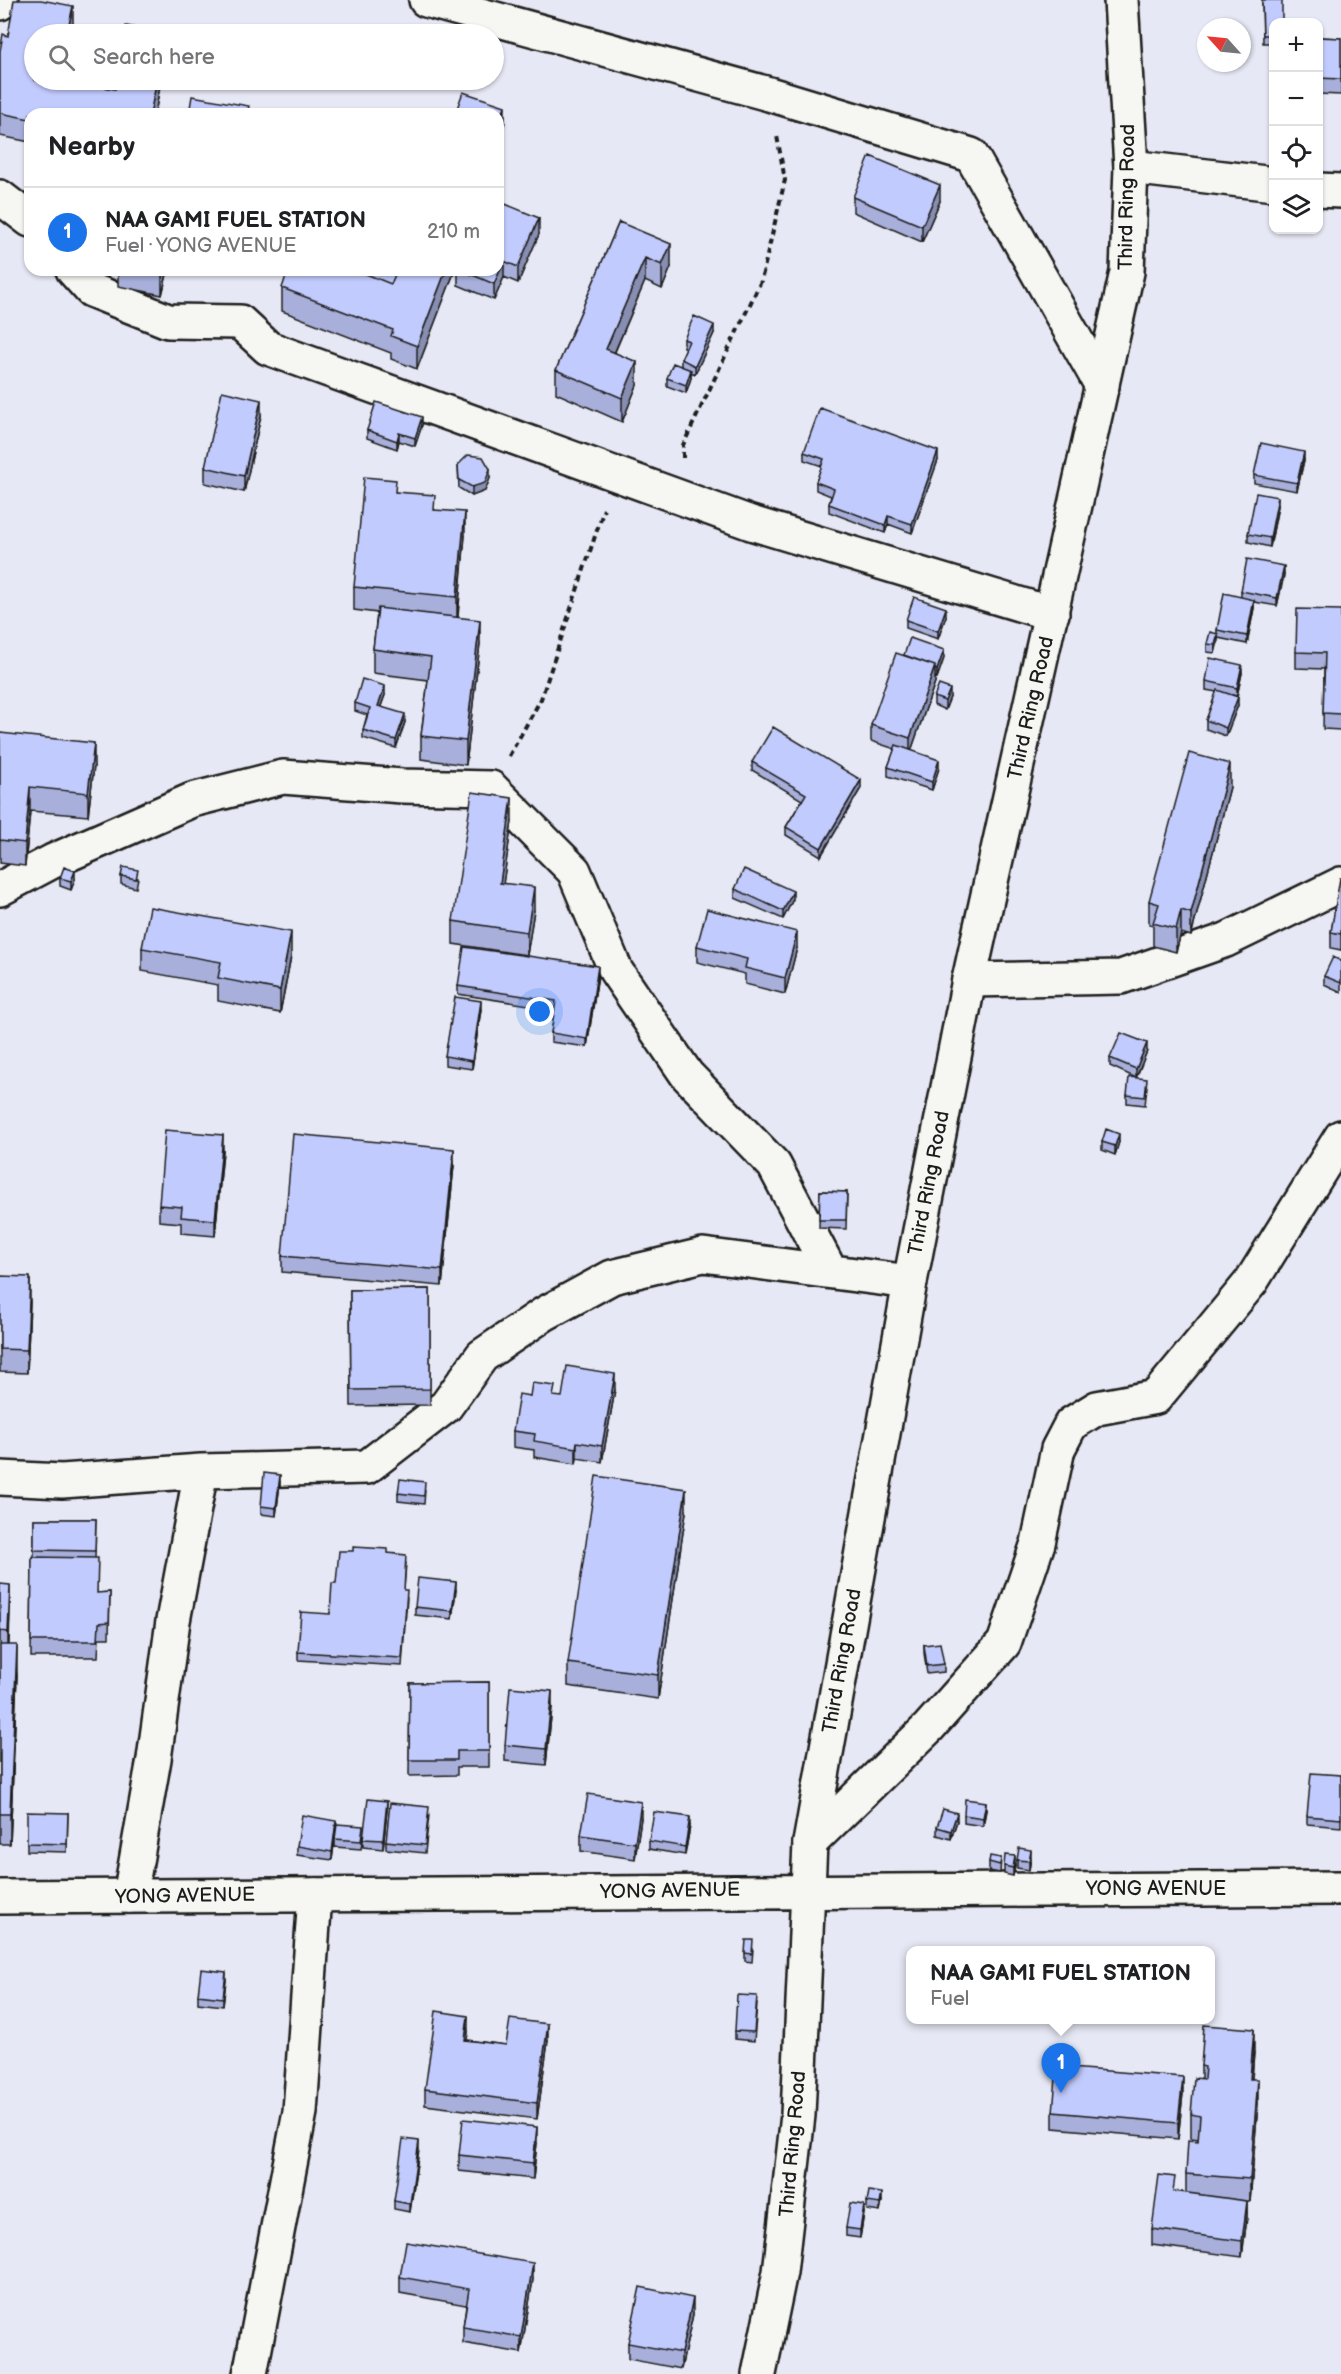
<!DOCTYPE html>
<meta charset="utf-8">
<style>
body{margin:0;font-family:"Balsamiq Sans",sans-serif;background:#f6f6f6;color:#202124}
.controls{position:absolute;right:18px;top:18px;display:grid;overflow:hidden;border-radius:12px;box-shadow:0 2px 4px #0004}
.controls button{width:54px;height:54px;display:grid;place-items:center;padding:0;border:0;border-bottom:2px solid #e0e0e0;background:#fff;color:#202124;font:30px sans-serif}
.compass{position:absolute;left:1197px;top:18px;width:54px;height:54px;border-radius:50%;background:#fff;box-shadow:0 2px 4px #0004;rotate:297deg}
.you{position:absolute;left:540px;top:1012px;width:21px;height:21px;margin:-15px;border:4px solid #fff;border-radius:50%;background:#1a73e8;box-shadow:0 0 0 9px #1a73e833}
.badge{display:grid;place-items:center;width:39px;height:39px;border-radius:50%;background:#1a73e8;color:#fff;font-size:20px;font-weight:700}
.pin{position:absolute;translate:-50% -50px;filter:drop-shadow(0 2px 3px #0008)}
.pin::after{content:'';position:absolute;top:32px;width:21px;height:18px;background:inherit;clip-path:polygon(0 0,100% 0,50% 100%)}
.popup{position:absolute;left:906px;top:1946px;width:309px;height:78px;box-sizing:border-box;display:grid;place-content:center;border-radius:12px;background:#fff;filter:drop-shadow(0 2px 4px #0005);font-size:20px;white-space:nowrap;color:#757577}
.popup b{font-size:22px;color:#202124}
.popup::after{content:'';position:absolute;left:50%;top:100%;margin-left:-12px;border:12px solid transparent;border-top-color:#fff}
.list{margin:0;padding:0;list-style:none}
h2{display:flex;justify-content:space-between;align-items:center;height:78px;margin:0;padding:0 24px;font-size:26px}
h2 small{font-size:20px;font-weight:400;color:#757577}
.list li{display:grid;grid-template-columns:39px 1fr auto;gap:18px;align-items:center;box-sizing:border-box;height:90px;padding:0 24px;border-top:2px solid #e0e0e0}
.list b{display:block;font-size:22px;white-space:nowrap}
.list p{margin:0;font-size:20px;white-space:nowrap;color:#757577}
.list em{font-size:20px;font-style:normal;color:#757577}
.icon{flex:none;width:33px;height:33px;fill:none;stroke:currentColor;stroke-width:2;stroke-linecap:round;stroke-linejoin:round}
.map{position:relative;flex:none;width:1341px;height:2374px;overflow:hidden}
.search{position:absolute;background:#fff;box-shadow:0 2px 4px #0004;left:24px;top:24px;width:480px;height:66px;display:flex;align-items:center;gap:15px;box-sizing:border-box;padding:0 21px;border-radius:33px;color:#757577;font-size:22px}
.panel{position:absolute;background:#fff;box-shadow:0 2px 4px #0004;left:24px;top:108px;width:480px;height:168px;border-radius:18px}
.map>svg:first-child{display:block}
</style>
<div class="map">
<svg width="1341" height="2374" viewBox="0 0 1341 2374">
<rect width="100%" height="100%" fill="#e6e9f5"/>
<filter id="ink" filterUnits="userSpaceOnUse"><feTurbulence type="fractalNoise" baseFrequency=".0167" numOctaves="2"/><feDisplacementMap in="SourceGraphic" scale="12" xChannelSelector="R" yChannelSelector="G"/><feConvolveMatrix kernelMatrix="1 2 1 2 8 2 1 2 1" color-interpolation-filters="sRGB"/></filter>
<g filter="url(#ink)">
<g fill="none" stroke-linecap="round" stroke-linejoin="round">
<defs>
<path id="minor" d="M426,0L769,94L971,155L1102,386
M0,3L1,0
M1131,167L1274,184
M1318,190L1341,191
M0,197L30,220
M73,270L91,290L168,321L240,322L268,348L751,523L1052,614
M0,889L53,861L192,800L283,777L402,786L491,788L574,871L616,971L687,1075L774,1165L830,1271
M969,980L1121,977L1226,940L1341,884
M0,1478L62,1481L201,1471L367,1467L446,1406L482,1356L544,1314L612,1277L703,1255L910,1282
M810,1843L929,1727L1004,1643L1038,1543L1058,1449L1071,1424L1097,1408L1156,1397L1251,1282L1341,1137
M130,1896L154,1759L173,1621L201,1471
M250,2374L300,2112L315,1895"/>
<path id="tertiary" d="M0,1897L1341,1888
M759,2374L780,2272L798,2115L810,1843L910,1282L969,980L1127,272L1131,167L1121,0"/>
</defs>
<use href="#minor" stroke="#1c1c1c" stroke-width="38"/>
<use href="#tertiary" stroke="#1c1c1c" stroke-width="38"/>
<path stroke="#1c1c1c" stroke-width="4" stroke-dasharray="6 4.5" stroke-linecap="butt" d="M683,458V445L761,281L785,180L777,136
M509,756L541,699L604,509"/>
<use href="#minor" stroke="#f6f6f2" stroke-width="33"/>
<use href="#tertiary" stroke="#f6f6f2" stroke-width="33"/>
</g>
<path fill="#a7afda" stroke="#1c1c1c" stroke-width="1.5" d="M1262,0L1274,22V43H1263Z
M73,29L72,34H34L69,80L115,89L116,80H161L155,114H30V142L0,136V51L8,36Z
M1318,37L1341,38V95L1318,94Z
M853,197L940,201L922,242L853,212Z
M498,201L539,234L518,283L504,277L494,300L458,285V270H498Z
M619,222L671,267L662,289L645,281L615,352L637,385L622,422L556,393V370Z
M118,270H168L162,295L118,286Z
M455,270L417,369L391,359V353L282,311V288Z
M714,333L695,374L691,372V378L686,393L667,386V378L681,366V359L686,348L684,347V339Z
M261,416L244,492L205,483V467Z
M422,425L415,446L399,441L397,449L367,438V430Z
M804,452L938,460L912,533L888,524L885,533L829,512V504L831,496L816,490V482L822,466L804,460Z
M1304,460L1297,491L1254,483V475Z
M458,465L490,478L485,491L472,496L459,488Z
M396,492L435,510L465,535L458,617L480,643L466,765L421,759V736L428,680L373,673V649L377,613L354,610V587Z
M1278,506L1270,547L1248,542V534Z
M1284,575L1277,606L1254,602V608L1247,644L1218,638L1215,653L1207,652V644L1217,633V630L1241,597V591Z
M1341,610V730L1323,729L1324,669L1296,668V652Z
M946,616L938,639L906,628V620Z
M944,658L937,678L935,677V682L911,751L939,768L932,790L888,776V767L895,749L871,741V725Z
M1242,673L1237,696L1233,695L1238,705L1226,736L1206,729V720L1217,692L1206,690V681Z
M385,695L381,706L405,722L396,748L363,738V730L367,715L355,711V703Z
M934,697H950L945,710L934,705Z
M0,733L94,766L88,816L30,811L25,866L0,863Z
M752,762L861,788L821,856L786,835V827L802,800L752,770Z
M1230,787L1191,936L1181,933L1176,952L1153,946V925L1149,924V901Z
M512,821L503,883L534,910L527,955L453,944V921Z
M121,876L138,878L136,888L121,884Z
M60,878L75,879L71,890L60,886Z
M1341,878V950L1331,948V932Z
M735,889L793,899L783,919L735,898Z
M697,946L797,948L785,994L745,984V974L697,962Z
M142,948L291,956L280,1013L218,1001V985L142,971Z
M1341,961V992L1324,984V976Z
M598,975L587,1047L551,1042V1033L555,1009L458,994V986Z
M481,1009L472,1069L445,1065V1056Z
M1147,1051L1136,1078L1110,1066V1058Z
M1147,1087L1145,1105L1127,1103V1095Z
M1102,1142H1119L1115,1155L1102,1150Z
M223,1151L215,1236L181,1233V1223L159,1221V1205Z
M454,1165L442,1286L282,1272V1256Z
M820,1191L847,1192L846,1229L819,1228Z
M0,1276L30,1301L27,1373L0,1372Z
M430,1289V1405L351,1406L350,1290Z
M615,1390L602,1462L577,1458L576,1464L534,1457V1450L513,1447V1431L530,1396L562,1397Z
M280,1483L276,1516L261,1514V1506Z
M425,1490L424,1504L398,1501V1493Z
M686,1512L658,1699L568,1686V1663Z
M34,1519H96L95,1558L97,1593L110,1592L109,1638H99L98,1657H31L32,1557H34Z
M388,1553L406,1563L404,1590L407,1598L402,1666L298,1660V1652L330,1614L336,1583Z
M0,1584L10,1608L9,1645L17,1675L10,1844H0Z
M456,1590L452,1619L415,1615V1607Z
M924,1645L944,1664V1672L927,1674L924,1653Z
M489,1682V1767H457V1775L409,1776L410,1683Z
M552,1707L546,1765L505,1761V1745Z
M1341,1775V1827L1307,1824V1816Z
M387,1810L383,1849L363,1847V1839Z
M986,1810L983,1826L964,1823V1815Z
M68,1813L67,1852L27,1851V1843Z
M429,1815L425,1853L386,1849V1841Z
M641,1818L635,1859L581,1851V1835Z
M957,1821L951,1839L937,1835V1827Z
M690,1826L685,1855L649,1849V1841Z
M336,1829L332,1860L297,1855V1846Z
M363,1835L361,1849L335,1847V1839Z
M1001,1858L1000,1873L989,1871V1862Z
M1031,1858L1029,1870L1017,1868V1860Z
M1015,1865L1013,1876L1004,1874V1866Z
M753,1949L752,1962L745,1961V1953Z
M226,1980L223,2006L198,2003V1995Z
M757,2004L754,2041L735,2039V2031Z
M468,2032L467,2040L506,2045L548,2040L537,2119L425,2105V2089Z
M1254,2052L1252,2079L1258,2103L1250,2202H1247V2217L1242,2257L1152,2245V2229L1175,2191L1186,2193V2174L1198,2141V2139L1191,2138V2114L1201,2079V2066Z
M1183,2093L1178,2139L1053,2128V2112Z
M537,2143L533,2179L459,2171V2155Z
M419,2149L410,2212L394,2209V2201Z
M882,2201L880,2212L867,2210V2202Z
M864,2213L860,2238L846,2236V2228Z
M400,2277L533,2279L521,2353L463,2343V2327L466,2305L400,2293Z
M693,2314L681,2369L628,2359V2343Z"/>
<path fill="#888eb1" stroke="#1c1c1c" stroke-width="1.5" d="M73,6V29L72,34H67Z
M157,80H161L155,114H150Z
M505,106V122L498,142V126Z
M940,185V201L922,242V226Z
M539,218V234L518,283V267Z
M671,244V267L662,289V265Z
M645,258V281L606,372V349Z
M504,261V277L494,300V284Z
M162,270H168L162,295Z
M446,270H455L417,369V346Z
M714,325V333L695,374V366Z
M637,362V385L622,422V398Z
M691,370V378L686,393V385Z
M261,400V416L244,492V476Z
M422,417V425L415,446V438Z
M399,433V441L397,449V441Z
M938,451V460L912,533V524Z
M1304,452V460L1297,491V483Z
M490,469V478L485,491L472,496V487Z
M1278,497V506L1270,547V538Z
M465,512V535L457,620V597Z
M888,516V524L885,533V525Z
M1284,566V575L1277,606V598Z
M1254,600V608L1247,644V636Z
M946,608V616L938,639V631Z
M480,620V643L466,765V741Z
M1218,634V642L1215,653V645Z
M944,650V658L937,678V670Z
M1242,665V673L1237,696V688Z
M935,666V682L910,754V738Z
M385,686V695L378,714V706Z
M950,689V697L945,710V701Z
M1238,697V705L1226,736V728Z
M405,714V722L396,748V740Z
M94,743V766L88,816V793Z
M939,760V768L932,790V782Z
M1230,764V787L1191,936V913Z
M861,780V788L821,856V848Z
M30,787V811L25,866V843Z
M512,798V821L500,906V883Z
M75,871V879L71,890V881Z
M534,887V910L527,955V932Z
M793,891V899L783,919V911Z
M1181,910V933L1176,952V929Z
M291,932V956L280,1013V990Z
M797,932V948L785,994V978Z
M598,966V975L587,1047V1039Z
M481,1001V1009L472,1069V1061Z
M1147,1043V1051L1136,1078V1069Z
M1119,1134V1142L1115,1155V1146Z
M223,1135V1151L215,1236V1220Z
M454,1149V1165L442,1286V1270Z
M30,1277V1301L27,1373V1350Z
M615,1374V1390L602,1462V1446Z
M577,1442V1458L576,1464V1448Z
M280,1475V1483L276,1516V1508Z
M686,1489V1512L658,1699V1675Z
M456,1582V1590L452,1619V1611Z
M10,1585V1608L8,1655V1632Z
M17,1645V1675L10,1844V1814Z
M552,1691V1707L546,1765V1749Z
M387,1801V1810L383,1849V1840Z
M641,1802V1818L635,1859V1843Z
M986,1802V1810L983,1826V1818Z
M957,1813V1821L951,1839V1831Z
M690,1817V1826L685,1855V1847Z
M336,1821V1829L332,1860V1852Z
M1031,1850V1858L1029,1870V1861Z
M1015,1856V1865L1013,1876V1868Z
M226,1972V1980L223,2006V1998Z
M468,2016V2032L465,2056V2040Z
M548,2024V2040L537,2119V2103Z
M1254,2029V2052L1250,2102V2079Z
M1183,2077V2093L1178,2139V2123Z
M1258,2079V2103L1250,2202V2179Z
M537,2127V2143L533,2179V2163Z
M419,2141V2149L410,2212V2204Z
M882,2193V2201L880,2212V2204Z
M1247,2201V2217L1242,2257V2241Z
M864,2205V2213L860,2238V2230Z
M533,2263V2279L521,2353V2337Z
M693,2298V2314L681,2369V2353Z"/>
<path fill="#c2cbfd" stroke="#1c1c1c" stroke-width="1.5" d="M14,0H41L73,6L67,34H34V80H66L115,89L116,80H157L150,114H30V119L0,113V51L3,34L8,36Z
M1262,0H1282V22H1274V35H1263Z
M126,26L166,33L165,34H125Z
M1318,37L1341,38V79L1318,78Z
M463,92L505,106L498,126V114H455Z
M192,96L249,106L247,114H189Z
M870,156L940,185L922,226L853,197Z
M498,201L539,218L518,267L504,261L494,284L461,270H498Z
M619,222L671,244L662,265L645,258L606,349L637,362L622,398L556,370Z
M288,270H356L391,284L397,270H446L417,346L391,336L393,330L282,288Z
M356,270H397L391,284Z
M694,316L714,325L695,366L681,359L689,341L684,339Z
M673,363L691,370L686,385L667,378Z
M222,391L261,400L244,476L205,467Z
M376,402L422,417L415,438L399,433L397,441L367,430Z
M820,408L938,451L912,524L888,516L885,525L829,504L834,489L816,482L824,459L804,452Z
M1261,443L1304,452L1297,483L1254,475Z
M468,455L483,457L490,469L485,483L472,487L459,480L458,465Z
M364,477L396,480L395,492L435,495L434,510L465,512L457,597L354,587Z
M1256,493L1278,497L1270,538L1248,534Z
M1247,559L1284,566L1277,598L1241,591Z
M1224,593L1254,600L1247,636L1217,630Z
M914,597L946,608L938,631L906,620Z
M378,608L480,620L466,741L421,736L431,657L373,649Z
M1297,609L1341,610V714L1323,713L1325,653L1296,652Z
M1210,632L1218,634L1215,645L1207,644Z
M910,638L944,650L937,670L935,669V666L904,655Z
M896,653L935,666L910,738L871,725Z
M1210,658L1242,665L1237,688L1206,681Z
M362,679L385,686L378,706L405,714L396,740L363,730L370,708L355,703Z
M939,685L950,689L945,701L934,697Z
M1217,690L1238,697L1226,728L1206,720Z
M773,727L861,780L821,848L786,827L806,794L752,762Z
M0,733L94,743L88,793L30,787L25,843L0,840Z
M896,745L939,760L932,782L888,767Z
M1189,753L1230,764L1191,913L1181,910L1176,929L1153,923L1159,904L1149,901Z
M472,792L512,798L500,883L534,887L527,932L453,921Z
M64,867L75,871L71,881L60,878Z
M123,867L138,870L136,879L121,876Z
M744,869L793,891L783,911L735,889Z
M1340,878H1341V934L1331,932Z
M150,907L291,932L280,990L218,978L221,962L142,948Z
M707,909L797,932L785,978L745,968L747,959L697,946Z
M464,947L598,966L587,1039L551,1033L556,1001L458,986Z
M1333,957L1341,961V983L1324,976Z
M455,997L481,1001L472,1061L445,1056Z
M1121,1033L1147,1043L1136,1069L1110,1058Z
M1129,1077L1147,1079L1145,1097L1127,1095Z
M1106,1129L1119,1134L1115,1146L1102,1142Z
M165,1130L223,1135L215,1220L181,1217L182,1207L159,1205Z
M293,1134L454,1149L442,1270L282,1256Z
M820,1191L847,1192L846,1220H819Z
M0,1276L30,1277L27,1350L0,1349Z
M430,1289V1389L351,1390L350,1290Z
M567,1366L615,1374L602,1446L577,1442L576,1448L534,1441L535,1434L513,1431L519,1394L530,1396L532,1383L555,1386L553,1396L562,1397Z
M264,1473L280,1475L276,1508L261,1506Z
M596,1476L686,1489L658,1675L568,1663Z
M400,1479L425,1482L424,1496L398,1493Z
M34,1519H96L95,1551L34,1550Z
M353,1547L388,1549V1553L406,1555L404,1590H407L402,1658L298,1652L301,1612L330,1614L332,1583H336L339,1551H353Z
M32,1557L98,1558L97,1593L110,1592L109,1622L99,1623L98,1641H31Z
M418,1578L456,1582L452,1611L415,1607Z
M0,1584L10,1585L8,1632L0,1631Z
M940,1643L944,1664L927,1666L924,1645Z
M0,1645H17L10,1814H0Z
M489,1682V1751H457V1760H409L410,1683Z
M510,1687L552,1691L546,1749L505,1745Z
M1311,1773L1341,1775V1819L1307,1816Z
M588,1794L641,1802L635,1843L581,1835Z
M368,1799L387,1801L383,1840L363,1839Z
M965,1799L986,1802L983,1818L964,1815Z
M390,1803L429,1807L425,1845L386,1841Z
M943,1809L957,1813L951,1831L937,1827Z
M27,1812L68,1813L67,1844L27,1843Z
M654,1812L690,1817L685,1847L649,1841Z
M302,1815L336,1821L332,1852L297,1846Z
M337,1824L363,1826L361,1841L335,1839Z
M1019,1848L1031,1850L1029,1861L1017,1860Z
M1005,1855L1015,1856L1013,1868L1004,1866Z
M990,1856L1001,1858L1000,1865L989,1862Z
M746,1940H753L752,1954L745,1953Z
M201,1969L226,1972L223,1998L198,1995Z
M737,1995L757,1996L754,2032L735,2031Z
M436,2011L468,2016L465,2040L506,2045L510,2019L548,2024L537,2103L425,2089Z
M1204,2025L1254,2029L1250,2079H1258L1250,2179L1186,2174L1188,2140L1198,2141L1200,2116L1191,2114L1194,2078L1204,2079L1205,2067L1201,2066Z
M1057,2067L1183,2077L1178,2123L1053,2112Z
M463,2119L537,2127L533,2163L459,2155Z
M403,2139L419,2141L410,2204L394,2201Z
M1159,2175L1175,2177L1173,2191L1247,2201L1242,2241L1152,2229Z
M869,2191L882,2193L880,2204L867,2202Z
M850,2203L864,2205L860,2230L846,2228Z
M406,2242L533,2263L521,2337L463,2327L469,2289L400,2277Z
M640,2287L693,2298L681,2353L628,2343Z"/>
</g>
<g text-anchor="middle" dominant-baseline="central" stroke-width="6" stroke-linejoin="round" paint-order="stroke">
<g font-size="20" fill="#1c1c1c" stroke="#f6f6f2">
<text transform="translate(1127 197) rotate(-89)">Third Ring Road</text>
<text transform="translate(1031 708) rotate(-77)">Third Ring Road</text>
<text transform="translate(929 1183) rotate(-79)">Third Ring Road</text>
<text transform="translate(842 1661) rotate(-80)">Third Ring Road</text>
<text x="1156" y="1889">YONG AVENUE</text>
<text transform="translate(670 1891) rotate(-1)">YONG AVENUE</text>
<text transform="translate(185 1896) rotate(-1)">YONG AVENUE</text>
<text transform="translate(793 2144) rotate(-85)">Third Ring Road</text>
</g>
</g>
</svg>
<div class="controls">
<button>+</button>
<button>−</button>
<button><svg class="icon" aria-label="locate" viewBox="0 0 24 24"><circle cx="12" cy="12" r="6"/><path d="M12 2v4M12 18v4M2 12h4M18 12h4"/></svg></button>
<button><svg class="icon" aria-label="layers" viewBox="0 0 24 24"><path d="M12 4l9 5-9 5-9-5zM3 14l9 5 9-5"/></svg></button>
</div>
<svg class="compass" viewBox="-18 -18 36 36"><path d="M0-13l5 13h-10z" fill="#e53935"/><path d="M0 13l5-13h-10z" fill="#757577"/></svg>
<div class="you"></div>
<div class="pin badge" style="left:1061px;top:2093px">1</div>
<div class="popup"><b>NAA GAMI FUEL STATION</b>Fuel</div>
<div class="search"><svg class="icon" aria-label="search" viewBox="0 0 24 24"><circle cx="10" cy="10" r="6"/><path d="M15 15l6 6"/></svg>Search here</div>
<section class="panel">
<h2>Nearby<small></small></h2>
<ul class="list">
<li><span class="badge">1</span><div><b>NAA GAMI FUEL STATION</b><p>Fuel · YONG AVENUE</p></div><em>210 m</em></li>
</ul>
</section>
</div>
